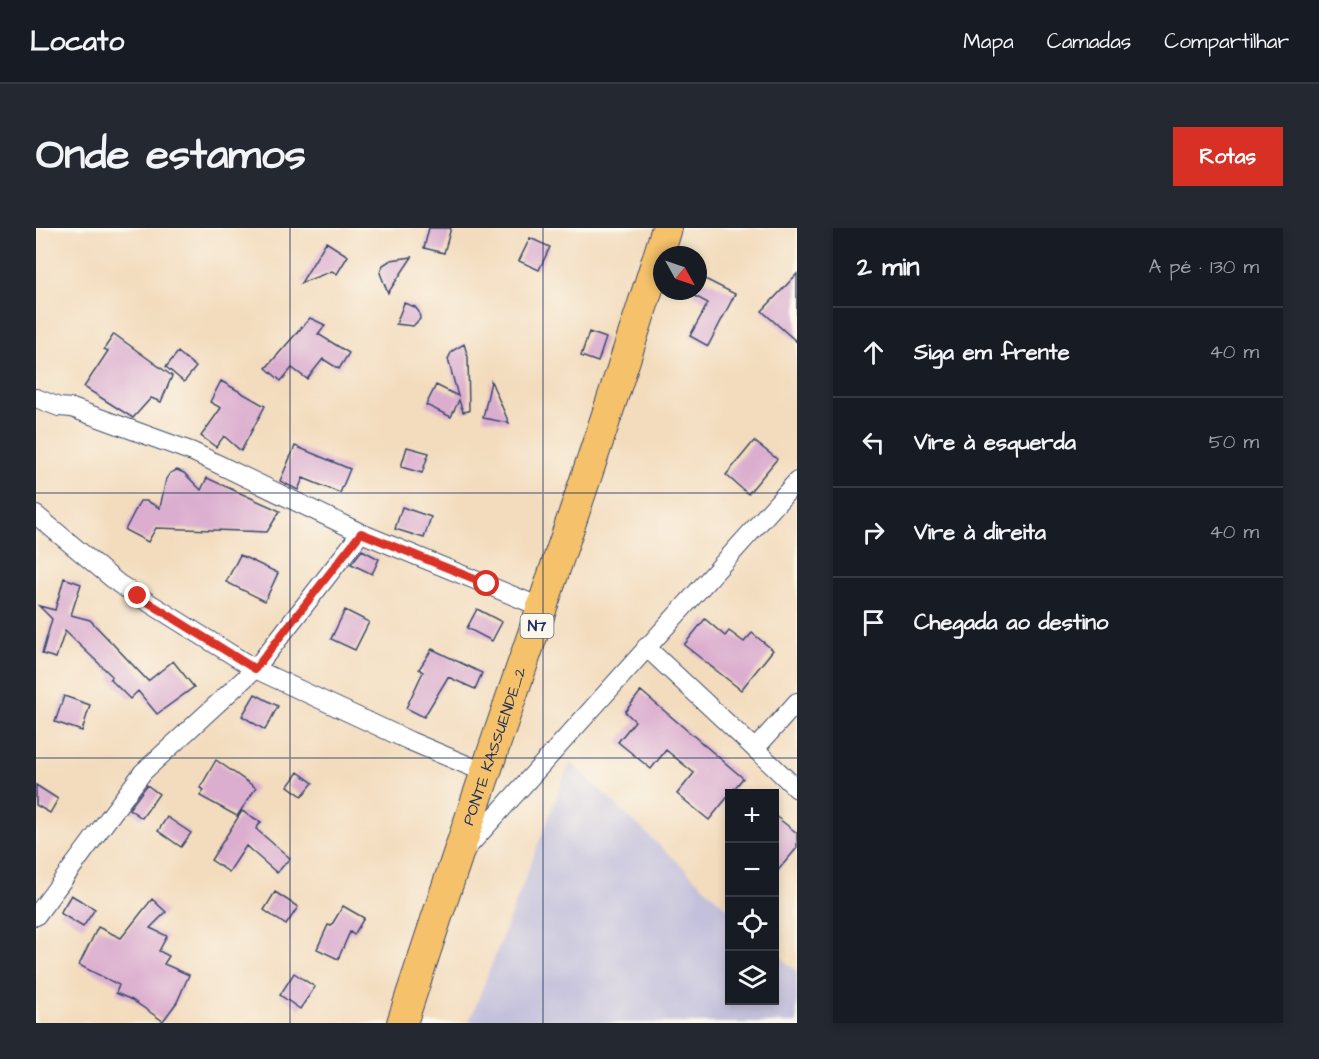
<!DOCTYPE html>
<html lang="pt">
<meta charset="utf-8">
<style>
body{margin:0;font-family:"Architects Daughter",sans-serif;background:#242831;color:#f1f3f6}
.controls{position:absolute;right:18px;bottom:18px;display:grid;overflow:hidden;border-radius:0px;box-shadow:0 3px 9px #0003}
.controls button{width:54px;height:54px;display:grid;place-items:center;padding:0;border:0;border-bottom:2px solid #363941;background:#171b24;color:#f1f3f6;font:30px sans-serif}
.compass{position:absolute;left:617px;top:18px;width:54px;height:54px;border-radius:50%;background:#171b24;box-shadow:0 3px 9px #0003;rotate:130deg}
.stop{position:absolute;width:18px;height:18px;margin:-14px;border:4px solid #d93025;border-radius:50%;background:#fff}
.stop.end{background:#d93025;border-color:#fff;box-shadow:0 2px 6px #0008}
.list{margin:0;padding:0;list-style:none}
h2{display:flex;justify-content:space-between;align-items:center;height:78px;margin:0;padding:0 24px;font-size:26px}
h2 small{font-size:20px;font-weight:400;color:#9ea1a6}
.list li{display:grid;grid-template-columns:39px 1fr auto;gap:18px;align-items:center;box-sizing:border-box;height:90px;padding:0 24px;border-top:2px solid #363941}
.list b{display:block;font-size:22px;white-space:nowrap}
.list em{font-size:20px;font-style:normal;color:#9ea1a6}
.icon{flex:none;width:33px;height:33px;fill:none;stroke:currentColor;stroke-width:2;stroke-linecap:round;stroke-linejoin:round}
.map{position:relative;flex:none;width:761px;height:795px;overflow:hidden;border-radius:0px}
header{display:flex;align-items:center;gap:36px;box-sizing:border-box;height:84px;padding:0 30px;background:#171b24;border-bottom:2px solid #363941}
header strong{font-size:28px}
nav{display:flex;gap:33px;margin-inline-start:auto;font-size:21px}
.intro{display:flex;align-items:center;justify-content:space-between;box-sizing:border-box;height:144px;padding:0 36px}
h1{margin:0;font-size:42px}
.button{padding:15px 27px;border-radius:0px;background:#d93025;color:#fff;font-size:21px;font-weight:700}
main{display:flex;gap:36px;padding:0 36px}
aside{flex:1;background:#171b24;border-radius:0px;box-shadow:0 3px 9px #0003}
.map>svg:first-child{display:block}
</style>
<header>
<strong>Locato</strong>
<nav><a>Mapa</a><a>Camadas</a><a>Compartilhar</a></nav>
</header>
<div class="intro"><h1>Onde estamos</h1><a class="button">Rotas</a></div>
<main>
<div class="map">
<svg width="761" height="795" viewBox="0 0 761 795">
<rect width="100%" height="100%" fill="#fbf7ec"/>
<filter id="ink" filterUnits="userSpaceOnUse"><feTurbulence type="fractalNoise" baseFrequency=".0167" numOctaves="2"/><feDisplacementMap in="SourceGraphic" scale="12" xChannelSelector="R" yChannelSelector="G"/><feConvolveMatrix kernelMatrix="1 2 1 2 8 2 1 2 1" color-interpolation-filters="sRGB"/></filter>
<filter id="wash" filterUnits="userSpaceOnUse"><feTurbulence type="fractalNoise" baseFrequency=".008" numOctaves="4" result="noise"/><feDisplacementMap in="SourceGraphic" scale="24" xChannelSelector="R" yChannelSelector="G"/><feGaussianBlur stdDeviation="1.35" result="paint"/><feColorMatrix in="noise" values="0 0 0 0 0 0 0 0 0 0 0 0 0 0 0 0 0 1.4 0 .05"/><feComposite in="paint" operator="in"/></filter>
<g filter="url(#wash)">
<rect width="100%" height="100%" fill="#f3dcbd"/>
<path fill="#c3c0db" d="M534,534L693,682L694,772H738L739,724L761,744V795H433Z"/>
<g id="blocks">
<path fill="#dbaecf" d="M393,0H415L408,25L388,20Z
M494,10L514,19L503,42L483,33Z
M290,14L312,28L301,46L296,43L265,55Z
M376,29L352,65L344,45L347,37L355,32Z
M761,46V114L726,83Z
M665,49L699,66L672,118L654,108L672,75L657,67L659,63H662Z
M368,75L379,79L383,84L384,91L377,98L360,96Z
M274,90L289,97L282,106L313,125L303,141L287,131L271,151L256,140L245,153L230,140Z
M553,104L570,110L562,134L545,128Z
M78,106L136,148L125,174L115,170L97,190L48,159L72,123L68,121Z
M428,116L432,129L433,183L427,184L423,172L415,189L390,177L400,157L422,168L412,131L416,123Z
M142,124L160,139L148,154L130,139Z
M185,153L229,178L205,223L188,208L180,219L165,208L185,180L174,174Z
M455,153L473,195L447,190Z
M718,213L741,231L712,266L690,247Z
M259,218L314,241L304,265L267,250L262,262L244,253Z
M371,219L393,225L386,245L365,239Z
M141,242L148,245L165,262L171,250L244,283L231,304L120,300L112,314L89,302L104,273H111L124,280L130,251L134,245Z
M366,279L395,289L388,310L359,301Z
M326,322L343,331L336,346L315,336Z
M204,327L242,345L229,373L190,354Z
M28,350L45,356L35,387L54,392L112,453L137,433L158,459L121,486L102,463L94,471L74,451L76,448L29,403L20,430L6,426L16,391L3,378L19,382Z
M441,381L466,394L456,413L431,400Z
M309,382L333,394L319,422L295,411Z
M669,391L689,408L693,403L708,414L716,405L737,422L705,462L648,417Z
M396,421L446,445L439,461L412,449L388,489L370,480L387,444L383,441Z
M605,463L707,550L673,592L641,566L658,545L630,522L615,541L582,514L599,493L589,484Z
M219,466L242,478L229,502L206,488Z
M28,468L54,477L46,503L19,494Z
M180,532L220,560L201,588L164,568L168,562L164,560Z
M262,544L277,555L266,568L252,558Z
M0,557L22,571L14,585L0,577Z
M111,557L123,566L106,590L93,581Z
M206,583L225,594L220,601L254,630L241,645L210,618L193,644L175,632Z
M738,587L761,605V620L738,647Z
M131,589L155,605L145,619L122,603Z
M239,664L262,679L250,697L228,682Z
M35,667L59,681L47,699L24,685Z
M116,671L130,684L114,700L131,708L123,723L133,728L128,736L153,747L141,774L127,793L96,772L80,765L83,757L43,737L62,699L85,710Z
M307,678L328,690L318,707L314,704L302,731L281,721L292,697L295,698Z
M258,745L279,759L264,781L244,767Z"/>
</g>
</g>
<g filter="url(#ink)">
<use href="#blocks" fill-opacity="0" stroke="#3b496c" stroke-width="1.5"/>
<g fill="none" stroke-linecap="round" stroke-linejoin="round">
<defs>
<path id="minor" d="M0,170L23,179L36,180L157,224L325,305L507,380
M0,287L83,356L219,441L374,513L450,545
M610,419L719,521
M761,474L719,521L761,561
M429,622L761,253
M0,688L107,544L219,441L325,305"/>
<g id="trunk">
<path id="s1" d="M366,795C452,529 548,267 631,0"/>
</g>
</defs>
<use href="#minor" stroke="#3b496c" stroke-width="20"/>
<use href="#trunk" stroke="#3b496c" stroke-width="32"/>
<use href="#minor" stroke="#fff" stroke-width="18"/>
<use href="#trunk" stroke="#f5c16b" stroke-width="30"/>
</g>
</g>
<g fill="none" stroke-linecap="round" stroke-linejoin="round" filter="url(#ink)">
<path stroke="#d93025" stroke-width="8" d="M102,368L219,441L325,305L451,356"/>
</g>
<path fill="none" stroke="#1b2f5e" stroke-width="1.5" stroke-opacity="0.55" d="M254,0V795M507,0V795M0,265H761M0,530H761"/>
<g text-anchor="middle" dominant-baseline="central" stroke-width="4.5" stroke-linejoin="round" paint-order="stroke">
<rect fill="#fbf7ec" stroke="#5e6b89" stroke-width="1.5" x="484.5" y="386" width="33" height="24" rx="4.5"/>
<g font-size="15" font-weight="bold" fill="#1b2f5e">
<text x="501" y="398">N7</text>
</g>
<g font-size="16" fill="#1b2f5e" stroke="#fbf7ec">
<text stroke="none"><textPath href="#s1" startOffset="292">PONTE KASSUENDE_2</textPath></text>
</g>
</g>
</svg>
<div class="controls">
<button>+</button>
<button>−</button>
<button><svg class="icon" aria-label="locate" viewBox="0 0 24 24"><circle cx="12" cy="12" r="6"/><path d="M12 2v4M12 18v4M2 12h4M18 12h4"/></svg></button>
<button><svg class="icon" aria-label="layers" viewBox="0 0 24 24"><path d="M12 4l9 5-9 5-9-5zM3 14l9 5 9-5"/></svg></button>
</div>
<svg class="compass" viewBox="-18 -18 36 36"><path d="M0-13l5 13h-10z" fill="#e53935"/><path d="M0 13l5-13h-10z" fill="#9ea1a6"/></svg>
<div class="stop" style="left:451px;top:356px"></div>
<div class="stop end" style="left:102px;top:368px"></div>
</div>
<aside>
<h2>2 min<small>A pé · 130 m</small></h2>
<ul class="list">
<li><svg class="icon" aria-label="ahead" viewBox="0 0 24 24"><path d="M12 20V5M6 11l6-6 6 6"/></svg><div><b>Siga em frente</b></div><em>40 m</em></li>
<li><svg class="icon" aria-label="left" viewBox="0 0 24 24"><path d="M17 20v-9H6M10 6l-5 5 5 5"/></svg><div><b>Vire à esquerda</b></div><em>50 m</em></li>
<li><svg class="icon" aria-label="right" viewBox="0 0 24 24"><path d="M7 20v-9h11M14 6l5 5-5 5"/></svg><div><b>Vire à direita</b></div><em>40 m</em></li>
<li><svg class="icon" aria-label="arrive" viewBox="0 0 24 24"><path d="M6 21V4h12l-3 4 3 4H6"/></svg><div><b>Chegada ao destino</b></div></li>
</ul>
</aside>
</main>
